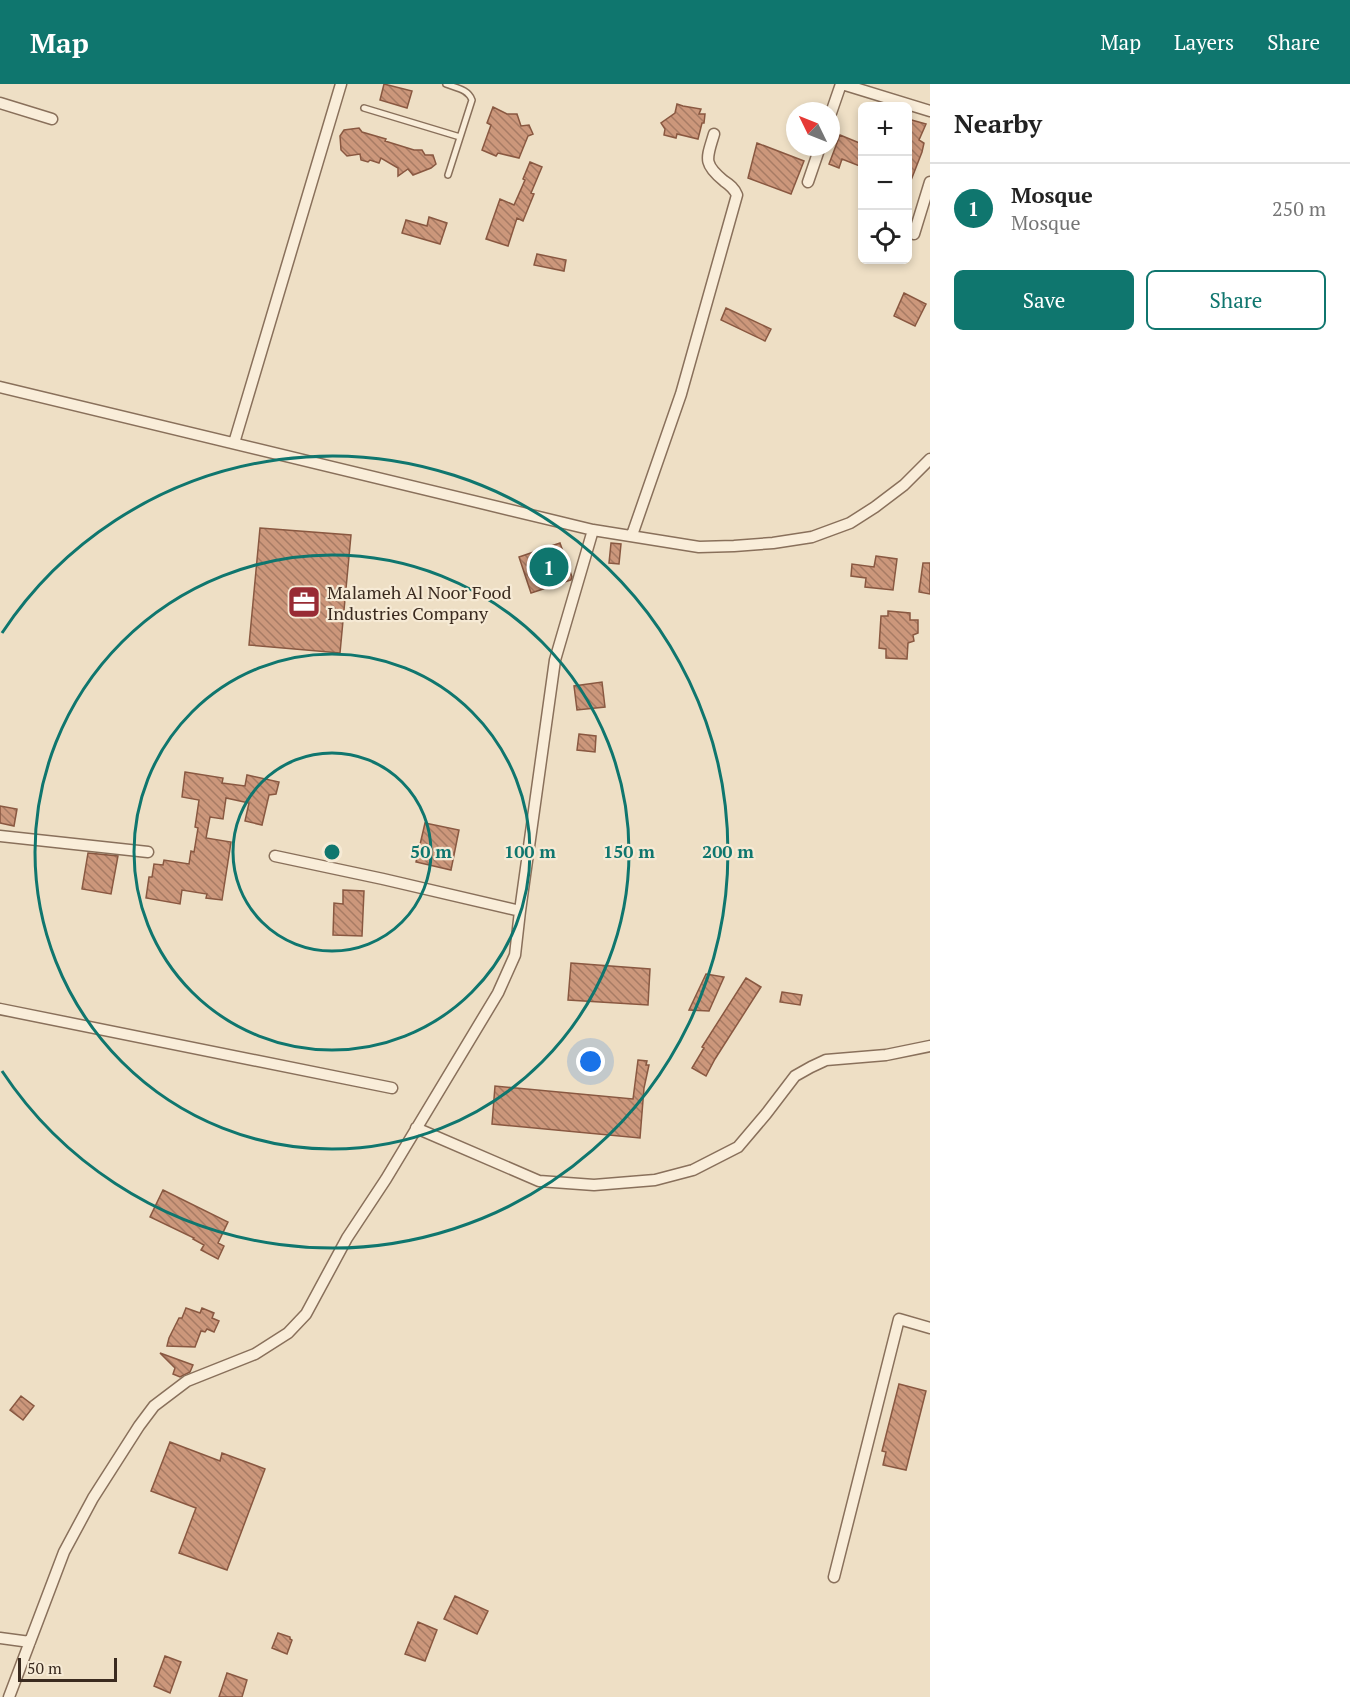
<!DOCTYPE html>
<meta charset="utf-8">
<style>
body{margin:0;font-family:"PT Serif",serif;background:#f2f2f2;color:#222}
.controls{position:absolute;right:18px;top:18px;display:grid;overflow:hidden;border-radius:9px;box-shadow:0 3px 9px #0003}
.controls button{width:54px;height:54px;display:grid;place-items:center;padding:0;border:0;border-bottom:2px solid #e0e0e0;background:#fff;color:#222;font:30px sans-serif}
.compass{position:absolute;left:786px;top:18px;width:54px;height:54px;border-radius:50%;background:#fff;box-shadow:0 3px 9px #0003;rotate:313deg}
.scale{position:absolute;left:18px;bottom:15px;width:99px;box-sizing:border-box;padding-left:6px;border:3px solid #3a2a1f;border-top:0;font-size:16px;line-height:21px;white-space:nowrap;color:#3a2a1f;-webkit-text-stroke:4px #f6ead5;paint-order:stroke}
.you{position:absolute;left:591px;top:978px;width:21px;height:21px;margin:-15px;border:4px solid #fff;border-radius:50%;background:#1a73e8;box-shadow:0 0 0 9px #1a73e833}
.badge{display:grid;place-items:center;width:39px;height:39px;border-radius:50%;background:#0f766e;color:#fff;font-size:20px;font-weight:700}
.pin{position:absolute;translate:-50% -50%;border:3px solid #fff;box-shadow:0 2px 6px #0006}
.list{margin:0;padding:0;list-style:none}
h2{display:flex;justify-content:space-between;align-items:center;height:78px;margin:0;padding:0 24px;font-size:26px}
h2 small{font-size:20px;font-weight:400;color:#767676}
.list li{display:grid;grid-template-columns:39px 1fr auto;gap:18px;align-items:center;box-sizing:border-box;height:90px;padding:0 24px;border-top:2px solid #e0e0e0}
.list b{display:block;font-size:22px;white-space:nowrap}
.list p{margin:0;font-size:20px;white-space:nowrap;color:#767676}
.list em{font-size:20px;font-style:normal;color:#767676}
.actions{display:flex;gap:12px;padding:18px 24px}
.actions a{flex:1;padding:14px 0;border:2px solid #0f766e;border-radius:9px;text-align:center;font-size:21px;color:#0f766e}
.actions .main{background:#0f766e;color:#fff}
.icon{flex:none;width:33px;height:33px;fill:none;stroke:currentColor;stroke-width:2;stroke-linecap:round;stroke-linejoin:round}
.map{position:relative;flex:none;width:930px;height:1613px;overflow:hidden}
header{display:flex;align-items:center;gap:36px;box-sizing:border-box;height:84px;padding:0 30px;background:#0f766e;color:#fff}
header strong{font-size:28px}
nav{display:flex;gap:33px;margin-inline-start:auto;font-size:21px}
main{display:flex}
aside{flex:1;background:#fff}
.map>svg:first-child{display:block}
</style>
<header>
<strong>Map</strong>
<nav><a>Map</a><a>Layers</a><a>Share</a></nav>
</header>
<main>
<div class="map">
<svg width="930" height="1613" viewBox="0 0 930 1613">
<defs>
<pattern id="building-back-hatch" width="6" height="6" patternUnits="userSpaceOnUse" patternTransform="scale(1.5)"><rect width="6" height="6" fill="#cc977b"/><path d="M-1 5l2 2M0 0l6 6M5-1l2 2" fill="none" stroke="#a77b64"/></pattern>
</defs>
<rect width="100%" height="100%" fill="#eedfc5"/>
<path fill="url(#building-back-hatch)" stroke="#895841" stroke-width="1.5" d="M384,0L412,7L407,24L380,16Z
M677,20L683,22L701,25L699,30H705L704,39H702L698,55L677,50L676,54L664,51L665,45L661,39L675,29Z
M493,23L507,30H517L521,42L529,41L533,50L528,52L519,74L498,69L496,72L482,66L491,41L487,39Z
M908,35L926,40L919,56L924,59L922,68L908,104Z
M359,44L362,48L386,55L385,57L414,66H422L425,71H433L436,80L431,84L413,91L408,85L398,92V84L381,74L379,79L370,76L368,78L361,76L360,70L347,72L341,66L340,52L344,46Z
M840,51L862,60V83L842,75L839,84L829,80Z
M757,59L804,77L791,110L748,94Z
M530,78L542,83L531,109L534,110L523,137L517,134L508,162L486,155L500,115L514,121L525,96L523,95Z
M429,133L447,139L440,160L402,149L406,136L427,142Z
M537,170L566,176L564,187L534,181Z
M904,209L926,220L915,242L894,232Z
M726,224L771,245L765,257L721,236Z
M260,444L351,451L340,569L249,561Z
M560,459L572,493L571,496L531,509L519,473Z
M611,459L621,460L619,480L609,479Z
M876,472L897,475L893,506L865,503L866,494L851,492L852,480L874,483Z
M923,479H930V510L919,508Z
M888,527L910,529V536H918V549L913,551L914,557L908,559L907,575L886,574V565L879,564L881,532H888Z
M602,598L605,623L577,626L574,602Z
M579,650L596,652L595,668L577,666Z
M185,688L223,694L222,699L245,702L247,691L279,698L276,710L269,711L262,741L245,737L249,719L226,714L223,735L210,733L206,754L231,758L222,816L206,814L207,810L182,806L180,820L146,814L149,793H152L154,780L163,781L164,776L189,780L191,767L194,768L198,744L195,743L199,716L182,713Z
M0,722L17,725L14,742L0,739Z
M425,739L459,746L451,786L416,778Z
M88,769L118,772L111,810L82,805Z
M343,806L364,807L362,852L333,851L334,819L343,820Z
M571,879L650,885L648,921L568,916Z
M706,890L724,893L709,927L689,926Z
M746,894L761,903L715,975L706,992L692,984L704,964L702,963Z
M782,908L802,911L800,921L780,918Z
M638,976L647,977L646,981H649L644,1004L640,1054L492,1040L495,1002L633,1015Z
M163,1106L228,1138L218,1159L224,1162L218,1175L201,1166L204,1161L193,1155L194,1154L150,1133Z
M186,1224L200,1229L202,1224L214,1229L212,1234L219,1237L214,1248L207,1245L205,1248L201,1247L195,1263L167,1262L169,1254L179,1234H182Z
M160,1269L193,1281L190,1288L180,1293L173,1290L175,1284Z
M899,1300L926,1307L906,1386L883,1381L886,1368L882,1367Z
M21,1312L34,1322L23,1336L10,1326Z
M170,1358L220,1377L222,1369L265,1385L227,1486L179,1469L196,1424L151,1407Z
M455,1512L488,1527L477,1550L444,1535Z
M418,1538L437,1546L425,1577L405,1570Z
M278,1549L290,1553V1555L292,1556L287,1570L272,1564Z
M165,1572L181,1578L170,1609L154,1602Z
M227,1589L247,1596L242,1613H219Z"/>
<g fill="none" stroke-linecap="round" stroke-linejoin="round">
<defs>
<path id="service" d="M446,0C456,4 468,5 472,16L448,91
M364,24L460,53"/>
<path id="minor" d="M842,0L930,27
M0,19L52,35
M831,29L841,0
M808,98L820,63
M914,150L930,98
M0,303L593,446L699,463L734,462L773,459L812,453L850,439L875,423L904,401L930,375
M234,359L341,0
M632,451L681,310L737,111C734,104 730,101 724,97C702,79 707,74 714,50
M0,752L148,768
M275,772L383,795L520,827
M0,925L392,1004
M416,1044L539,1097L594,1101L655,1096L693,1086L738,1063L766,1030L795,992L811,983L826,976L886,971L930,962
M834,1493L899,1235L930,1244
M0,1554L30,1558
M9,1613L64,1468L93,1414L139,1342L154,1322L187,1297L255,1270L288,1249L306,1230L347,1154L386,1095L498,909L515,871L520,827L555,576L593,446"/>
</defs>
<use href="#service" stroke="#89705b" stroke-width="8"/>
<use href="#minor" stroke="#89705b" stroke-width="13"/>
<use href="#service" stroke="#f9edd9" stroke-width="5"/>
<use href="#minor" stroke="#f9edd9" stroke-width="10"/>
</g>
<g fill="none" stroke="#0f766e" stroke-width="3">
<circle cx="332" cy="768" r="99"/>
<circle cx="332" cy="768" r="198"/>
<circle cx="332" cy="768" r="297"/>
<path d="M2 549A396 396 0 1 1 2 987"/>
</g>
<defs>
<symbol id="office-square" viewBox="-11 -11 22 22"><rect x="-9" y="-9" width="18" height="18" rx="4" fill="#982b34" stroke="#f6ead5"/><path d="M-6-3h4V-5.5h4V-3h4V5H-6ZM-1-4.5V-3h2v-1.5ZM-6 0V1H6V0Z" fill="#fff"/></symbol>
</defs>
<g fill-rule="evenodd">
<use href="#office-square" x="285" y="499" width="38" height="38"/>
</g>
<g text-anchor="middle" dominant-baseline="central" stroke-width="4.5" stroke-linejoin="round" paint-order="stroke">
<g font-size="18" fill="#3a2a1f" stroke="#f6ead5" text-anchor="start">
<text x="327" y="508">Malameh Al Noor Food<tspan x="327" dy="21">Industries Company</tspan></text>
</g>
</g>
<circle cx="332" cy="768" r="9" fill="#0f766e" stroke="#f6ead5" stroke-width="3"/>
<g font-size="18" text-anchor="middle" font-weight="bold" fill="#0f766e" stroke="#f6ead5" stroke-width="4.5" stroke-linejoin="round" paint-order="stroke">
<text x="431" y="774">50 m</text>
<text x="530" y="774">100 m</text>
<text x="629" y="774">150 m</text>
<text x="728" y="774">200 m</text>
</g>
</svg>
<div class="controls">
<button>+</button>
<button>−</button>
<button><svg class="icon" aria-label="locate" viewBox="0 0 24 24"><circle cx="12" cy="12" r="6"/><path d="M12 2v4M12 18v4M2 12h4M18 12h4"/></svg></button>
</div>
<svg class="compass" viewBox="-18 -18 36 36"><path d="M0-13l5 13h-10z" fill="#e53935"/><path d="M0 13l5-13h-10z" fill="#767676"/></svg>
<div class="scale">50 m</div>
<div class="you"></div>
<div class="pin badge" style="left:549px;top:483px">1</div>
</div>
<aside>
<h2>Nearby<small></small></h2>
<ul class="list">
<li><span class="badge">1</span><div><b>Mosque</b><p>Mosque</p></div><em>250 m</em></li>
</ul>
<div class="actions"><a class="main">Save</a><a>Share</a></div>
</aside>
</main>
